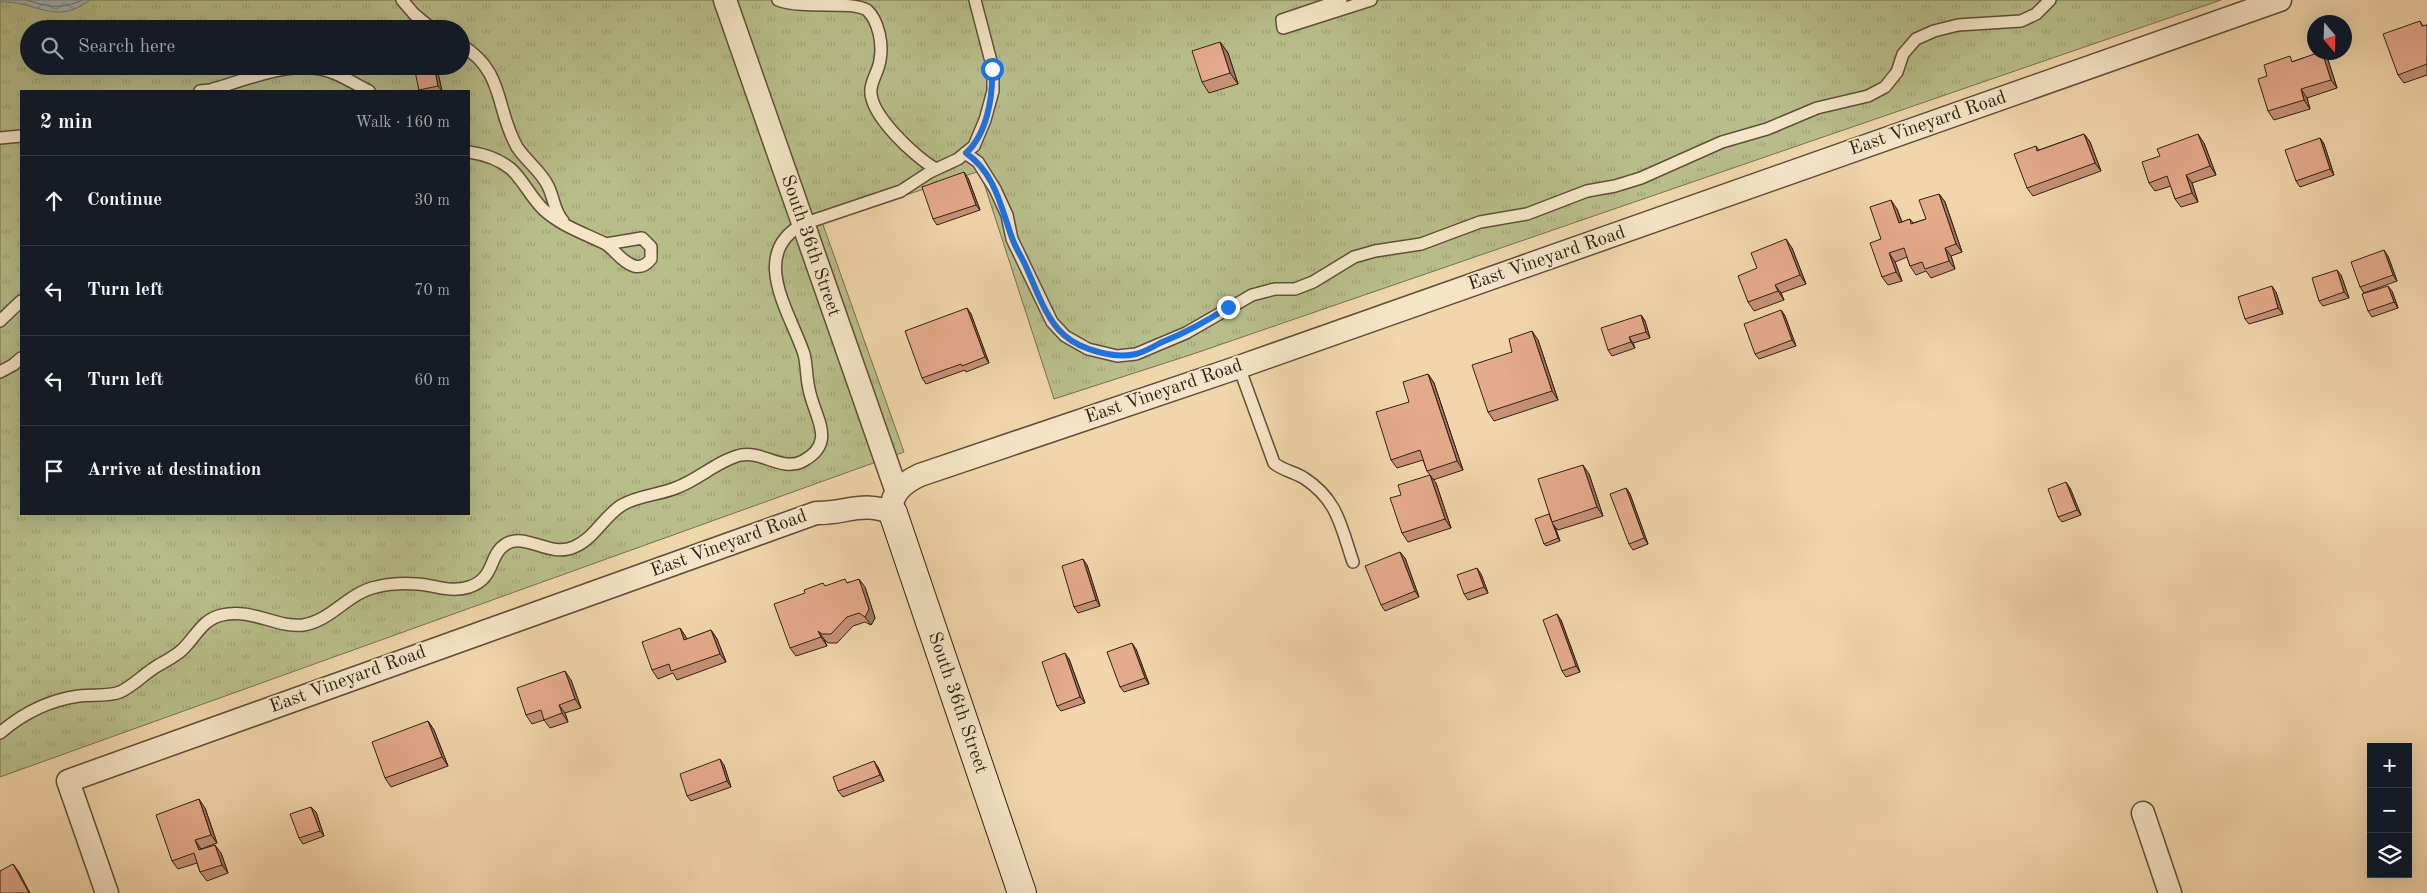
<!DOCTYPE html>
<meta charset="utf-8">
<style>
body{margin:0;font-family:"Old Standard TT",serif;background:#242831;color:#f1f3f6}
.controls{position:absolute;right:15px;bottom:15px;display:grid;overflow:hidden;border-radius:0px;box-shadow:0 5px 20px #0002}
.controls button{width:45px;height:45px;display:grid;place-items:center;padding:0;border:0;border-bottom:1px solid #363941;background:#171b24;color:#f1f3f6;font:25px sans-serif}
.compass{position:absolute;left:2307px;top:15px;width:45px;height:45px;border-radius:50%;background:#171b24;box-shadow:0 5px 20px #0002;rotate:161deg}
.stop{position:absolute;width:15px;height:15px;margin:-11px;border:4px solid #1a73e8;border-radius:50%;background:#fff}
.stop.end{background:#1a73e8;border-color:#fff;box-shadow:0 1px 5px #0008}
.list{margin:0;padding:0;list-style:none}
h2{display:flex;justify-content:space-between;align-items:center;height:65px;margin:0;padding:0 20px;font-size:21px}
h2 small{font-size:16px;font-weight:400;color:#9ea1a6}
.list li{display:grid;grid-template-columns:32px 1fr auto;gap:15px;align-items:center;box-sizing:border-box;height:90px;padding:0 20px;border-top:1px solid #363941}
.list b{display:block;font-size:19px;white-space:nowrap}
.list em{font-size:16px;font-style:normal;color:#9ea1a6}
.icon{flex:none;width:28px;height:28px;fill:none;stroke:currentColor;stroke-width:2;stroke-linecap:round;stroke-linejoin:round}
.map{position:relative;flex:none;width:2427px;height:893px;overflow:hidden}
.search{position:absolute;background:#171b24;box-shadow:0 5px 20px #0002;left:20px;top:20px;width:450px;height:55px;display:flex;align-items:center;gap:12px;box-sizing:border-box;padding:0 18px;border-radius:28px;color:#9ea1a6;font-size:19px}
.panel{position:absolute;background:#171b24;box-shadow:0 5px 20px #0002;left:20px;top:90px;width:450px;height:425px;border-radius:0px}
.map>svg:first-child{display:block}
</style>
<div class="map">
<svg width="2427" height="893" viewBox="0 0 2427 893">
<defs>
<pattern id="grass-tufts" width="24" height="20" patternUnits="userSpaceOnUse" patternTransform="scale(1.25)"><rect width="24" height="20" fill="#b8be8a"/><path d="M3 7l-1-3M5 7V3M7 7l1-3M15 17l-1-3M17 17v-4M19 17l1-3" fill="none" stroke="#9fa376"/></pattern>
<pattern id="water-waves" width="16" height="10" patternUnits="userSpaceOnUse" patternTransform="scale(1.25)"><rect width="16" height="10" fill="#a0b6b6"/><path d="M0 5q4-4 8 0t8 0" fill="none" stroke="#839493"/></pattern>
</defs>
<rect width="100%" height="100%" fill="#f0d6ab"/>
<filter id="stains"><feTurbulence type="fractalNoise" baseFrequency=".004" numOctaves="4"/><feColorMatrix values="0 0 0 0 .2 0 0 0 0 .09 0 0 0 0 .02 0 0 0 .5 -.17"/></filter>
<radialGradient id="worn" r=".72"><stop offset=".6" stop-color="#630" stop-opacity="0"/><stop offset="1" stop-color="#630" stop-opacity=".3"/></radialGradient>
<path fill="url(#grass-tufts)" stroke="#756f50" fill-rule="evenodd" d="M0,0H2221L1193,354L1054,399L980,171L822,222L904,452L0,777ZM29,29H461V66H29ZM21,91H469V514H21Z"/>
<path fill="url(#water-waves)" stroke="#747a76" d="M0,0H90C55,27 35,0 0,2Z"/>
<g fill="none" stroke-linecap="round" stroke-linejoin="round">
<path stroke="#696b66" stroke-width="1" d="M27,0C47,7 62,10 82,0"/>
<defs>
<path id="lane" d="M402,0L414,14L432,29
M778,0C805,10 849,0 867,10C879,21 883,45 880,60C879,70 872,79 871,89C868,114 916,158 936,169
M1341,0L1282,20L1283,28L1371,0
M461,45C505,71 495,108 517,147C526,161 541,171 548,186C554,198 554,211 563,221
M200,91L210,90C247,80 292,58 331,72C344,76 356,85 369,91
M0,138L21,136
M469,152C483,154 499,159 511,169C524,181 531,198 544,210C562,226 583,233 604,243C615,249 621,262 634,266C641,268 647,264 651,259V247L642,238L606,244
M965,153L978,162L995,189L1007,215L1012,239L1052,322L1065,336L1088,349L1117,356L1136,354L1186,333L1252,295L1275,289H1295L1313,282L1354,257L1375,251L1421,244L1480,222L1527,214L1587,191L1615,186L1641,178L1722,142L1767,129L1817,108L1868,96L1885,87L1897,72L1903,54L1916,39L1934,31L1958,25L2021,21L2036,14L2050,0
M0,321L21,301
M1239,367L1274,463C1282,470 1294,472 1304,478C1338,500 1341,527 1353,562
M0,372L13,365L21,358
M0,733C22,714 50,700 79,696C93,694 107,697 120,692C133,686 142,676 154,668C163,662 175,657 183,649C196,636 203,619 222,615C252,608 277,628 303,625C331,621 348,593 376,587C388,584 404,583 417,584C435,585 450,593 469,587C496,578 488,555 506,544C526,532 549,558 574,547C594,539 604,516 622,505C639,495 660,495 678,487C699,479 719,460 741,455C763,451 782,472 803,461C838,442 814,417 809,389C806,377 807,365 804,354C790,312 748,254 803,224L901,191L930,172L958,159L974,146L985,120L993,91V69L975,0"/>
<path id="street" d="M725,0L897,492
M2143,813L2170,893
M107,893L68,781L816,513C846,514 861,500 893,513C888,494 905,482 920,475L1239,367L2280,0"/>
<path id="secondary" d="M893,513L1022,893"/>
</defs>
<use href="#lane" stroke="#624e3c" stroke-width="14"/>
<use href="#street" stroke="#624e3c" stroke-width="25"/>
<use href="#secondary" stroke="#322017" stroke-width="30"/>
<use href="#lane" stroke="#f5e4c8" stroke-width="11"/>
<use href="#street" stroke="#f5e4c8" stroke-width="22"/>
<use href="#secondary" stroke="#f5e4c8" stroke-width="28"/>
</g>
<path fill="#c59178" stroke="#322017" d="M2420,21L2423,26L2427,25V75L2404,83L2398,75Z
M1220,42L1228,53L1238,84L1209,93L1202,82Z
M2323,52L2328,60L2337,88L2307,98L2310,109L2274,120L2268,111L2267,76L2294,61Z
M417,66H435L437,69L442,91H420L419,90Z
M2084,134L2090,142L2101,171L2033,196L2027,188L2036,146L2039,150Z
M2320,138L2324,144L2334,175L2300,187L2296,181Z
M2204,143L2216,175L2192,183L2198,202L2181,207L2175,199L2171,186L2155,191L2149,183Z
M968,178L980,210L937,225L933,219Z
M1939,194L1945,202L1962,252L1951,256L1955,269L1931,278L1926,271L1916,275L1910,266L1907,257L1895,262L1902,281L1888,285L1882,277L1881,239L1897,209L1902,222L1910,219L1913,223L1926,219Z
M1792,248L1806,284L1781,293L1784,300L1754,311L1748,302L1757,268Z
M2388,256L2397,281L2364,293L2360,287Z
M2341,275L2349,298L2323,306L2319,301Z
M2392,291L2398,308L2372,317L2368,311Z
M2276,292L2283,314L2249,324L2245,319Z
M967,308L971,314L989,363L966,372L965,370L926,384L922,378Z
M1781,310L1785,316L1796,346L1759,359L1755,354Z
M1641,315L1645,321L1650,338L1633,343L1635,348L1612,356L1608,350Z
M1538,340L1558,400L1494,421L1488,412L1512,352Z
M1428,374L1434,383L1463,470L1433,480L1436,483L1451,528L1408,542L1402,533L1401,495L1430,475L1427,471L1423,460L1397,468L1391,460L1409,402Z
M1589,474L1603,516L1558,530L1555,527L1560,541L1546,546L1544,544L1549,514Z
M1626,488L1630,494L1648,544L1633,550L1629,544Z
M2070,488L2081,515L2062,522L2058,517Z
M1405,558L1419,597L1385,611L1381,605Z
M1087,565L1100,606L1078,613L1074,607Z
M1481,574L1488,593L1468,600L1464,594Z
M848,582L865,587L875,618L871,625L865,622L853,626L837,643H828L824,639L827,646L796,656L790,648Z
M1561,620L1580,672L1566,677L1562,671Z
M680,628L687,639L711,630L717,639L726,662L677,680L673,673L658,679L652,670Z
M1136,649L1149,684L1124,692L1120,687Z
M1069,659L1085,703L1061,711L1057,706Z
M571,680L581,708L565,713L568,722L550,728L544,720L532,724L526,715Z
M428,721L434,730L448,766L391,787L385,778Z
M724,765L731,787L691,801L687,796Z
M878,767L884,781L843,797L838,791Z
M311,807L316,812L324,836L303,844L299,838Z
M205,808L217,843L201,849L221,853L228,873L207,881L200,872L197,863L178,869L172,861Z"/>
<path fill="#a07662" stroke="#322017" d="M1220,42L1228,53L1238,84L1230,73Z
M2322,52L2328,60L2337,88L2331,80Z
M434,66H435L437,69L442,91L438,86Z
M2301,89L2307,98L2310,109L2304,100Z
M2084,134L2090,142L2101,171L2095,163Z
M2198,134L2204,143L2216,175L2210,166Z
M2320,138L2324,144L2334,175L2330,169Z
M964,172L968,178L980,210L976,205Z
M2186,175L2192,183L2198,202L2192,193Z
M1939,194L1945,202L1962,252L1956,244Z
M1891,200L1897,209L1905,232L1899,223Z
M1786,239L1792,248L1806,284L1800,275Z
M1945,248L1951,256L1955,269L1949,261Z
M2384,250L2388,256L2397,281L2393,275Z
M1889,253L1895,262L1902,281L1896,272Z
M2337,270L2341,275L2349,298L2344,292Z
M1775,285L1781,293L1784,300L1778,291Z
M2272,286L2276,292L2283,314L2278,308Z
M2388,286L2392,291L2398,308L2394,302Z
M967,308L971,314L989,363L985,357Z
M1781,310L1785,316L1796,346L1792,340Z
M1641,315L1645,321L1650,338L1646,332Z
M1532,331L1538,340L1558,400L1552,391Z
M1629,337L1633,343L1635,348L1631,342Z
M1428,374L1434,383L1463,470L1457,461Z
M1583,465L1589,474L1603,516L1597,507Z
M1430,475L1436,483L1451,528L1445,519Z
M2066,482L2070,488L2081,515L2077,510Z
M1626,488L1630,494L1648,544L1644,538Z
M1553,524L1555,527L1560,541L1558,538Z
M1400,552L1405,558L1419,597L1415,591Z
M1083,559L1087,565L1100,606L1096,600Z
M1477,568L1481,574L1488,593L1484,587Z
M859,579L865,587L875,618L871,625L865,617Z
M1557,614L1561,620L1580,672L1576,666Z
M680,628L686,637L690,649L684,640Z
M711,630L717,639L726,662L720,654Z
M818,631L824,639L827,646L821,637Z
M1132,643L1136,649L1149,684L1145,678Z
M1065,653L1069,659L1085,703L1080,697Z
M565,671L571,680L581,708L575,699Z
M559,705L565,713L568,722L562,713Z
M428,721L434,730L448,766L442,757Z
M720,759L724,765L731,787L727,781Z
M874,761L878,767L884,781L880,775Z
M199,799L205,808L217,843L211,835Z
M311,807L316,812L324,836L320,831Z
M195,840L201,849L199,850Z
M215,845L221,853L228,873L222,865Z
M13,864L19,872L30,893H29Z"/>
<path fill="#e5a98c" stroke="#322017" d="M2420,21L2422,26L2427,25V64L2398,75L2383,34Z
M1220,42L1230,73L1202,82L1192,51Z
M2320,52H2322L2331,80L2301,89L2304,100L2268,111L2258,79L2267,76L2264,65L2290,56L2292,62Z
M417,66H434L438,86L419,90L414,67Z
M2084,134L2095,163L2027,188L2014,154L2036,146L2037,151Z
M2198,134L2210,166L2186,175L2192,193L2175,199L2167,176L2149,183L2142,162L2160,156L2157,149Z
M2320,138L2330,169L2296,181L2285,150Z
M964,172L976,205L933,219L922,187Z
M1939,194L1956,244L1945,248L1949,261L1925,269L1922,262L1910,266L1904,248L1889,253L1896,272L1882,277L1870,243L1881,239L1870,207L1891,200L1899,223L1910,219L1911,224L1926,219L1919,200Z
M1786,239L1800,275L1775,285L1778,291L1748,302L1738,276L1757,268L1751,253Z
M2384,250L2393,275L2360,287L2351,262Z
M2337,270L2344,292L2319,301L2312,278Z
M2272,286L2278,308L2245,319L2238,297Z
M2388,286L2394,302L2368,311L2362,294Z
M967,308L985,357L962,366L961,364L922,378L905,331Z
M1781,310L1792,340L1755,354L1744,324Z
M1641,315L1646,332L1629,337L1631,342L1608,350L1601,328Z
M1532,331L1552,391L1488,412L1472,365L1512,352L1509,339Z
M1428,374L1457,461L1427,471L1420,450L1391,460L1376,412L1409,402L1403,382Z
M1583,465L1597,507L1552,522L1538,479Z
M1430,475L1445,519L1402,533L1390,498L1401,495L1398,485Z
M2066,482L2077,510L2058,517L2048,489Z
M1626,488L1644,538L1629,544L1610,494Z
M1549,514L1558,538L1544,544L1535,519Z
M1400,552L1415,591L1381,605L1365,566Z
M1083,559L1096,600L1074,607L1062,566Z
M1477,568L1484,587L1464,594L1457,575Z
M845,579L847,583L859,579L869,609L865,617L859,613L847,617L831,634H822L818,631L821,637L790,648L774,604L805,593L804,590L823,583L825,586Z
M1557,614L1576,666L1562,671L1543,620Z
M680,628L684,640L711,630L720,654L671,671L669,664L652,670L642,642Z
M1132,643L1145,678L1120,687L1107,652Z
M1065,653L1080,697L1057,706L1042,662Z
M565,671L575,699L559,705L562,713L544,720L541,710L526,715L517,688Z
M428,721L442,757L385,778L372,742Z
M720,759L727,781L687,796L680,774Z
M874,761L880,775L838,791L833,777Z
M199,799L211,835L195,840L199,850L215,845L222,865L200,872L194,853L172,861L156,815Z
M311,807L320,831L299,838L290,814Z
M13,864L29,893H0V871Z"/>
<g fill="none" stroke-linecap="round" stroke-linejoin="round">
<path stroke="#1a73e8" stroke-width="6" d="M992,69C993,97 987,134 966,153C995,173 1001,207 1012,238C1016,249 1023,259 1027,269C1037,291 1046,319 1064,335C1081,350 1115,359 1136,354C1144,352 1153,347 1160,343C1185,333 1206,322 1228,307"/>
</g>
<g text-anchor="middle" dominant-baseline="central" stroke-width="4" stroke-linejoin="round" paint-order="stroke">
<g font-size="19" fill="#322017" stroke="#f5e4c8">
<text transform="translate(1928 124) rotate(-19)">East Vineyard Road</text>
<text transform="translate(810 246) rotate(71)">South 36th Street</text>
<text transform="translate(1547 259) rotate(-19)">East Vineyard Road</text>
<text transform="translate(1164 392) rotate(-19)">East Vineyard Road</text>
<text transform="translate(729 544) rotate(-20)">East Vineyard Road</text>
<text transform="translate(348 680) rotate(-20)">East Vineyard Road</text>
<text transform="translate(957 703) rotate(71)">South 36th Street</text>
</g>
</g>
<rect width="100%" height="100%" filter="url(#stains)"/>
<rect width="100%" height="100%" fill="url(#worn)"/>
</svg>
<div class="controls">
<button>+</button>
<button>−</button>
<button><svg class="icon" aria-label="layers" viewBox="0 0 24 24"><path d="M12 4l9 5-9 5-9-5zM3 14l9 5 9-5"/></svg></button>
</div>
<svg class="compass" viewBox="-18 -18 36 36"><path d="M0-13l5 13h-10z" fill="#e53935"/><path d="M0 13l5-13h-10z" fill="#9ea1a6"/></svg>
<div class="stop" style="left:992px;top:69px"></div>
<div class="stop end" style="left:1228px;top:307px"></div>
<div class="search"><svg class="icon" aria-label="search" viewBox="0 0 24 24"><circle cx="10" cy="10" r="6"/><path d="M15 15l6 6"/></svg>Search here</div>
<section class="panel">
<h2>2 min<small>Walk · 160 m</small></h2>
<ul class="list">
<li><svg class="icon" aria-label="ahead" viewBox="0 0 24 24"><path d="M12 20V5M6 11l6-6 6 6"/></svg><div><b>Continue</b></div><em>30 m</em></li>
<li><svg class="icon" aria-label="left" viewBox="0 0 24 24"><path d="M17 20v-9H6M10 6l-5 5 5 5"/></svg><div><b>Turn left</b></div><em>70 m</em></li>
<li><svg class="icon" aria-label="left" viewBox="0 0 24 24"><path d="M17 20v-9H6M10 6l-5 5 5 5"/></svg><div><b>Turn left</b></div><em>60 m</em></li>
<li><svg class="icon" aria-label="arrive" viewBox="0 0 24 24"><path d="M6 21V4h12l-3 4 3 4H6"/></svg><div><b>Arrive at destination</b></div></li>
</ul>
</section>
</div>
